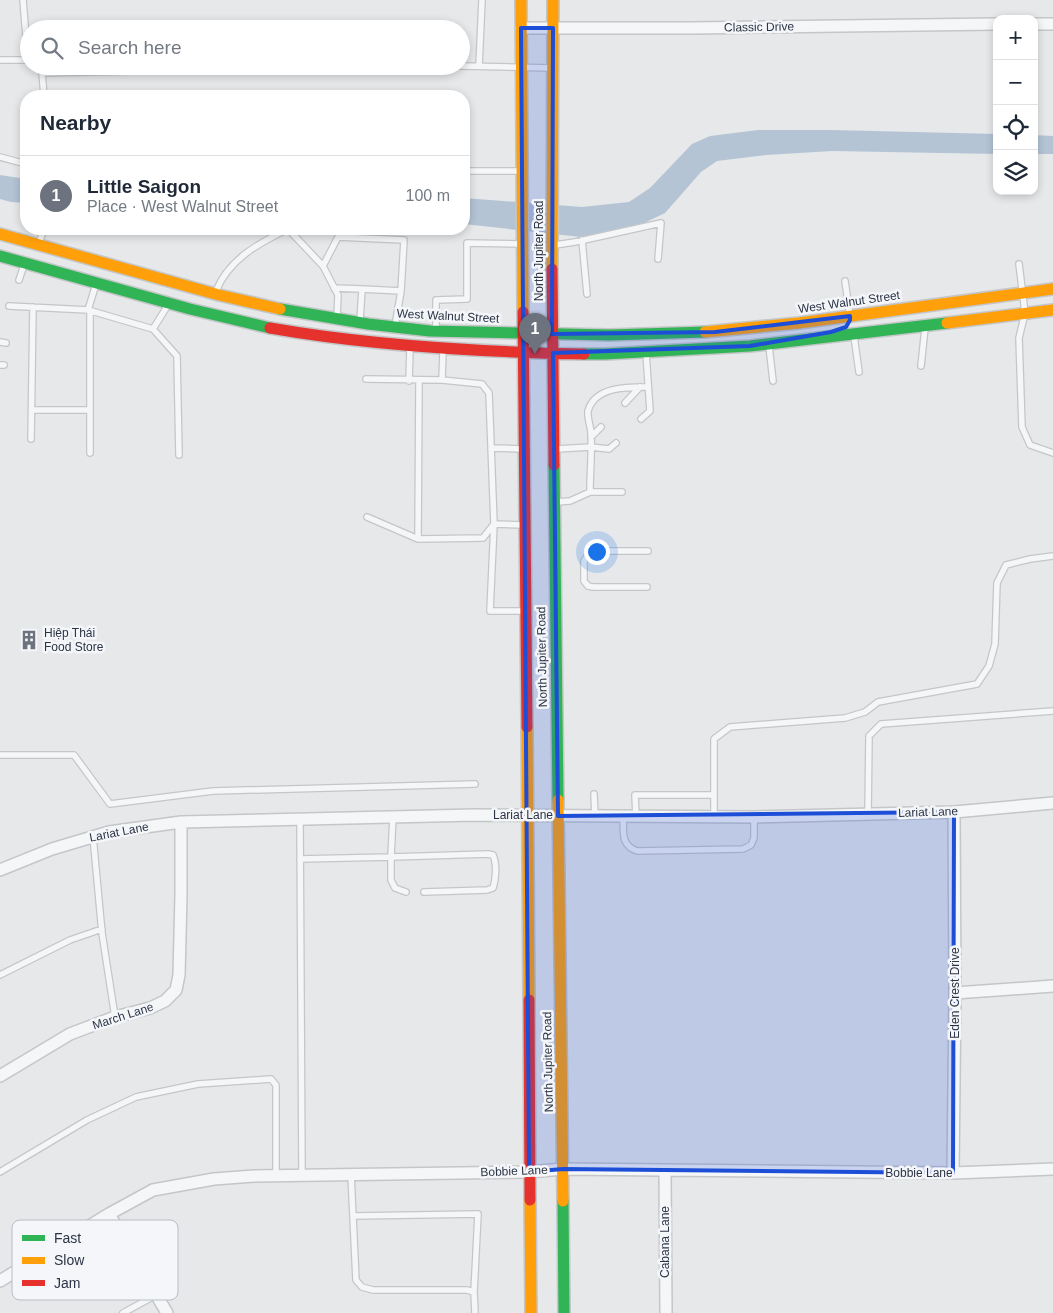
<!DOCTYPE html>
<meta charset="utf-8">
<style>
body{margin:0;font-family:Helvetica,sans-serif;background:#f2f2f3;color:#1f2937}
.controls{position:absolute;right:15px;top:15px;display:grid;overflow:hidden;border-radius:10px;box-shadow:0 2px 8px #0003}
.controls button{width:45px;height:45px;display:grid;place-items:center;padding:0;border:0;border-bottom:1px solid #e0e1e3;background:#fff;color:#1f2937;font:25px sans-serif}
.you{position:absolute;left:596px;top:551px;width:18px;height:18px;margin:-12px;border:4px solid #fff;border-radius:50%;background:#1a73e8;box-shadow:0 0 0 8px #1a73e833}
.badge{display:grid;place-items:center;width:32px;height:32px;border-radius:50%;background:#6c737f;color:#fff;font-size:16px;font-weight:700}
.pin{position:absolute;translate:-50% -41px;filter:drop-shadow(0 1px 2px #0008)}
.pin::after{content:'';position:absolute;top:26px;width:18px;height:15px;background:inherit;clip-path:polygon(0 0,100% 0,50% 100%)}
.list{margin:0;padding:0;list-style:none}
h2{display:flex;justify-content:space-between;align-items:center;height:65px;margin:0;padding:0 20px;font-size:21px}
h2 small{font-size:16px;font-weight:400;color:#747a83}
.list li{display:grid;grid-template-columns:32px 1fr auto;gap:15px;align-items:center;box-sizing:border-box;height:80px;padding:0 20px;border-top:1px solid #e0e1e3}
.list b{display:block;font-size:19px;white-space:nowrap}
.list p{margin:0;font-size:16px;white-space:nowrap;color:#747a83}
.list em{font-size:16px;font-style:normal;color:#747a83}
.icon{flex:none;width:28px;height:28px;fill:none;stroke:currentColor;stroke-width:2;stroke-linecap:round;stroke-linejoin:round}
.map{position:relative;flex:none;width:1053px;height:1313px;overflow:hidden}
.search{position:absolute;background:#fff;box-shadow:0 2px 8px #0003;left:20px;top:20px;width:450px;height:55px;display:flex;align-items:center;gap:12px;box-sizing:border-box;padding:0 18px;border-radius:28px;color:#747a83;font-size:19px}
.panel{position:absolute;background:#fff;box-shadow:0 2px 8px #0003;left:20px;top:90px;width:450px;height:145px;border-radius:20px}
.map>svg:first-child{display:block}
</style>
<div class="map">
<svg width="1053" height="1313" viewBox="0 0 1053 1313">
<rect width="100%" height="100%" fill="#e6e8ea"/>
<path fill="#b4c4d5" d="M758,130H831L997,134V154L832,151L766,155L717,161L701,172L665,213L644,223L581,237L464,224V198L582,207L629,202L650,188L692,144L710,136Z
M1034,135L1053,136V154H1034Z
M0,175L26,179V203L11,202L0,199Z"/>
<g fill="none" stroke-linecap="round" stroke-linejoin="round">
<defs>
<path id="lane" d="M23,0L27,49L29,51
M0,60H29
M38,66L42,73L44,96
M461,66L551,68
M479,66L482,0
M42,73L362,66
M0,157L26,164
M464,171H520
M288,229L323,266L338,295L337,317
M582,240L587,294
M39,243L44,229
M555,245L575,242L661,223L658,259
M1019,264L1025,313L1019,338L1022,427L1030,445L1053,453
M323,266L338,237L404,240L401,291
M19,280L24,265
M845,281L850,316
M334,288L362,289
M216,291C229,259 259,243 288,229
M9,306L88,310L153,329L177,356L179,455
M88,310L96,284
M360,321L362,289L401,291L395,326
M153,329L168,305
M436,329V300L467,299V243L520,244
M854,336L859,372
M0,342L6,343
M769,346L773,381
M0,365H4
M921,366L925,328
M366,379L442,380L482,384L489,393L494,524L490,611H522
M442,380L443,351
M409,381L410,348
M625,403L640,387
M32,410H90
M641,419L650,411L646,353
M591,437L601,427
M31,439L33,307
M491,448L522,449
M556,449L591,447L609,449L616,443
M90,453V311
M590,492C590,473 592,453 591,434C591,427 587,418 588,411C595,386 629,387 648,387
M556,502L570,501L590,492H622
M367,517L418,539L483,538L494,524L523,525
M418,539L419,381
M647,587H593L588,586L584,581V561L588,555L594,551H648
M0,755H74L110,804L213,791L475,784
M594,794L595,816
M868,814L869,736L881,724L1053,711
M623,816C624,832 620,845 637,851L743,849L751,845L754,838V817
M636,816L635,795H714
M714,817V739L730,727L845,718L865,712L878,702L977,684L989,666L995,644L997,583L1006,565L1030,559L1053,556
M300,818L302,1176
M93,836L102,933L115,1017
M300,859L391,857L393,816
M406,892L395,888L391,880V857L488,854L493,855C497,864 496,879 493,888L487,890L424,892
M0,975L70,940L102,929
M0,1172L87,1120L136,1097L198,1084L271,1079L276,1085V1176
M351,1175L356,1280L362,1287L373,1290H467L474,1292
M353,1216L478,1214L474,1292L475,1313
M123,1313L156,1295"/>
<path id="street" d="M1034,24H1053
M521,28H692L997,24
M0,870L52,849L109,832L181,822L474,815L754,817L954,812L1053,803
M955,993L1053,986
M0,1076L70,1034L115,1017L150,1008L165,1001L176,990L179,975L181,895V822
M665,1171L666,1313
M953,1173L955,993L954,812
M109,1214L167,1313
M0,1281L109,1214L153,1190L214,1179L254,1176L529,1172L563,1169L953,1173L1053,1169"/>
<path id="fast" d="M0,256L190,309L270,328
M280,309L368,324L430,331L610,335L705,332
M584,354H605L750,346L947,323
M554,465L558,800
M563,1201L564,1313"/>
<path id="slow" d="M521,0L523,312
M0,234L219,295L280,309
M552,269L553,0
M947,323L1053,310
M705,332L799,323L1053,289
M527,727L529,1000
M558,800L563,1201
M530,1200L531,1313"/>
<path id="jam" d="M552,269L554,465
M523,312L527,727
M270,328C373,346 478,352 584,354
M529,1000L530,1200"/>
</defs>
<use href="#lane" stroke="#c4c6c8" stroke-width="8"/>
<use href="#street" stroke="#c4c6c8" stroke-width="14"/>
<use href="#fast" stroke="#c4c6c8" stroke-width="14"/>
<use href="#slow" stroke="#c4c6c8" stroke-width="14"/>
<use href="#jam" stroke="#c4c6c8" stroke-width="14"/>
<use href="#lane" stroke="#f5f6f7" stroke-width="5.5"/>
<use href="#street" stroke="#f5f6f7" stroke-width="11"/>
<use href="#fast" stroke="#30b455" stroke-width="11"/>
<use href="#slow" stroke="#ff9f0a" stroke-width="11"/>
<use href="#jam" stroke="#e5322d" stroke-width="11"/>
</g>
<path fill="#1d4ed8" fill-opacity="0.2" stroke="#1d4ed8" stroke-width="4" stroke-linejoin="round" d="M521,28H553L552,334L715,332L850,316V320L846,327L831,332L750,346L553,353L558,816L954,812L953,1173L563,1169L529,1172Z"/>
<defs>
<symbol id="building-bare" viewBox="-9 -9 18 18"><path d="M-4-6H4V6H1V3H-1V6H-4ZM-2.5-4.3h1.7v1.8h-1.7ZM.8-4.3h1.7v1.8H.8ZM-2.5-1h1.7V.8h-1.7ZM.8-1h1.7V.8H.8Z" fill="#6c737f" stroke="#f4f6f9" stroke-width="2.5" paint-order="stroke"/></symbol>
</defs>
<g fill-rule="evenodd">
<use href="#building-bare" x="15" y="626" width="28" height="28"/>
</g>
<g text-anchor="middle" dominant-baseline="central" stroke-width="5" stroke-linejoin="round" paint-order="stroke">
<g font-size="12" fill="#2b3445" stroke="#f4f6f9">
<text transform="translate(759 27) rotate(-1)">Classic Drive</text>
<text transform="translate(539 251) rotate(-90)">North Jupiter Road</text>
<text transform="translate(849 302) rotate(-8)">West Walnut Street</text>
<text transform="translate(448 316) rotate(3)">West Walnut Street</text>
<text transform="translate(542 657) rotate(-91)">North Jupiter Road</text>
<text transform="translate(928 812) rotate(-2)">Lariat Lane</text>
<text x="523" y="815">Lariat Lane</text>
<text transform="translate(119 832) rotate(-11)">Lariat Lane</text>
<text transform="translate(955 993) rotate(-90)">Eden Crest Drive</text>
<text transform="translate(123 1016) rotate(-18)">March Lane</text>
<text transform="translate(548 1062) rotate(-91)">North Jupiter Road</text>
<text transform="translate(514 1171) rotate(-2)">Bobbie Lane</text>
<text x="919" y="1173">Bobbie Lane</text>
<text transform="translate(665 1242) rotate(-90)">Cabana Lane</text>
</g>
<g font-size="12" fill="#2b3445" stroke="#f4f6f9" text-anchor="start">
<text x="44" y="633">Hiệp Thái<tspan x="44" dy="14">Food Store</tspan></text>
</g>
</g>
<rect x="12" y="1220" width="166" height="80" rx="8" fill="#f4f6f9" stroke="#b8bcc3" stroke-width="1"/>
<rect x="22" y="1235" width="23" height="6" fill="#30b455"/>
<rect x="22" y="1257" width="23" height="7" fill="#ff9f0a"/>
<rect x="22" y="1280" width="23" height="6" fill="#e5322d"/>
<g font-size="14" fill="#2b3445">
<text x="54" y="1243">Fast</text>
<text x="54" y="1265">Slow</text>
<text x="54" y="1288">Jam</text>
</g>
</svg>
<div class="controls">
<button>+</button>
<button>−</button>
<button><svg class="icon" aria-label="locate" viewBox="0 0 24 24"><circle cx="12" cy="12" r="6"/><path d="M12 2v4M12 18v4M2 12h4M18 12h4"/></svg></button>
<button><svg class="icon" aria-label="layers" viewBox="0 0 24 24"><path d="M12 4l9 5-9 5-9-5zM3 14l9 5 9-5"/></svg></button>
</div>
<div class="you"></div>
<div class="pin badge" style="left:535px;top:354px">1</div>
<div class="search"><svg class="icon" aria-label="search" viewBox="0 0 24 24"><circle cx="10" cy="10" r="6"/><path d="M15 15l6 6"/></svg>Search here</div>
<section class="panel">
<h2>Nearby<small></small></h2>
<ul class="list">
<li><span class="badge">1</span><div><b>Little Saigon</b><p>Place · West Walnut Street</p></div><em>100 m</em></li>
</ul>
</section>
</div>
